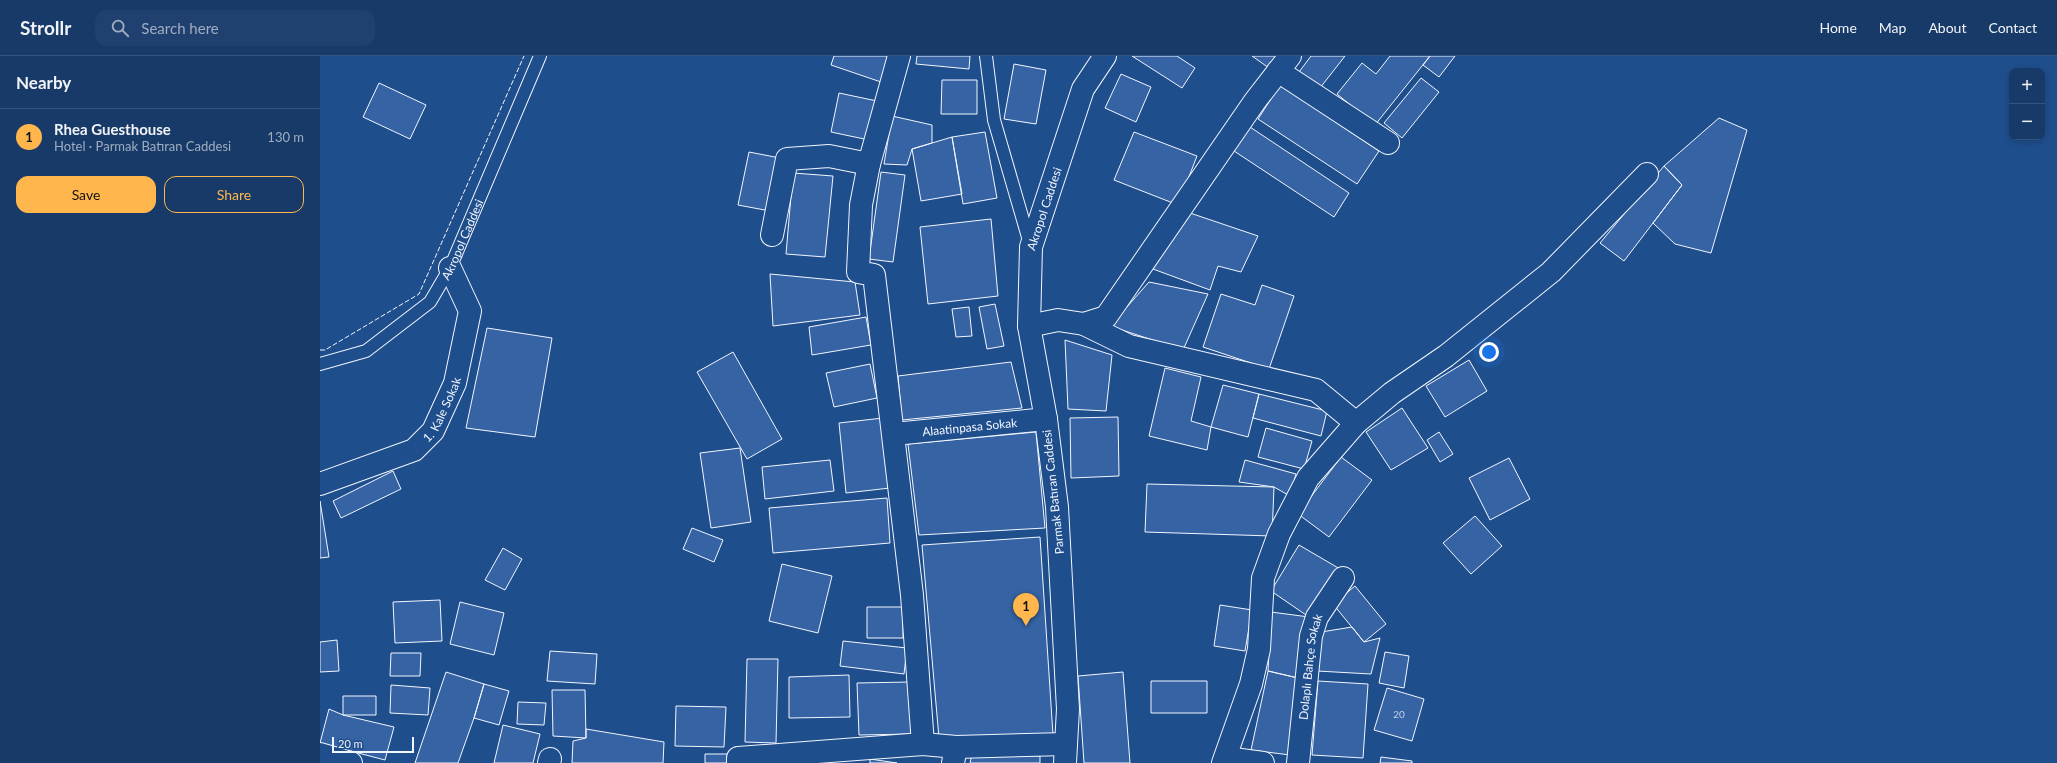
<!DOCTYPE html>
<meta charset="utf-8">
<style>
body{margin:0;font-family:Lato,sans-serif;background:#20416f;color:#f1f3f6}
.controls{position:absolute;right:12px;top:12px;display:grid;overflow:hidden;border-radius:8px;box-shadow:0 2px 6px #0003}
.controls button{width:36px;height:36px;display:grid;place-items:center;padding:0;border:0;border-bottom:1px solid #36547d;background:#173a69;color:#f1f3f6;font:20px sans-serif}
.scale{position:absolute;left:12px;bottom:10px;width:82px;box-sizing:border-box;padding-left:4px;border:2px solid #f2f6ff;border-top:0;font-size:11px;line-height:14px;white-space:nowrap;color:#f2f6ff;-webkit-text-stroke:3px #1f4e8c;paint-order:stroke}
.you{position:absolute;left:1169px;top:296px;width:14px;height:14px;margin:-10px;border:3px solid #fff;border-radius:50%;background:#1a73e8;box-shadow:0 0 0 6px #1a73e833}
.badge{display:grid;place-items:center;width:26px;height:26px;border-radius:50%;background:#ffb74d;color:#111;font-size:13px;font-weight:700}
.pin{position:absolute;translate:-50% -33px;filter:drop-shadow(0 1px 2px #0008)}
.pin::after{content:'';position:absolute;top:21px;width:14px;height:12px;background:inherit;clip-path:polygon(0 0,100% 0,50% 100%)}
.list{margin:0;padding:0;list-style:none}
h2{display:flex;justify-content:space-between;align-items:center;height:52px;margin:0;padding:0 16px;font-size:17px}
h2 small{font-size:13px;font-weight:400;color:#9eadc0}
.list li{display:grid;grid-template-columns:26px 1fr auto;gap:12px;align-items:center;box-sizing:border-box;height:56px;padding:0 16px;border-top:1px solid #36547d}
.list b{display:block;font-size:15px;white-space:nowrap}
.list p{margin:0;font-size:13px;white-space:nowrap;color:#9eadc0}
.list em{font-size:13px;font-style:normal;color:#9eadc0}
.actions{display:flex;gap:8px;padding:12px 16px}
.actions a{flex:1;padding:9px 0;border:1px solid #ffb74d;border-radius:12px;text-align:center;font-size:14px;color:#ffb74d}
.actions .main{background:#ffb74d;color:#111}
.icon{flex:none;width:22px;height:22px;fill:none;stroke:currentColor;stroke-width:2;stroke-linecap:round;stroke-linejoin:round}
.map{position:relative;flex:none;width:1737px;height:707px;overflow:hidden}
header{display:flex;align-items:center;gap:24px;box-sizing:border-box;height:56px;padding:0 20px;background:#173a69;border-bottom:1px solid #36547d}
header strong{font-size:19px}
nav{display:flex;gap:22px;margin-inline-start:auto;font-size:14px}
.search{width:280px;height:36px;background:#20416f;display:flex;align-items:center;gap:10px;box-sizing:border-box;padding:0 14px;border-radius:12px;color:#9eadc0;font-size:15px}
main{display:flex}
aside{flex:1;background:#173a69}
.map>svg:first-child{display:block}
</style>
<header>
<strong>Strollr</strong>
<div class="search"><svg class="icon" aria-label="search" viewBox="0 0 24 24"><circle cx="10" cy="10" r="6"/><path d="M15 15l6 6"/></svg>Search here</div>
<nav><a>Home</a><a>Map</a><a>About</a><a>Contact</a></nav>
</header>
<main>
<aside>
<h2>Nearby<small></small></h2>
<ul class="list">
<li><span class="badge">1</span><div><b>Rhea Guesthouse</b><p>Hotel · Parmak Batıran Caddesi</p></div><em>130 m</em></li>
</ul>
<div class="actions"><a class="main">Save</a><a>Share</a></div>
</aside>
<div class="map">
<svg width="1737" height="707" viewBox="0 0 1737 707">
<rect width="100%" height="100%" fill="#1f4e8c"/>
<path fill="#3563a3" stroke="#f2f6ff" d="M514,0H570L561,26L511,9Z
M597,0H650L649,13L596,8Z
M812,0H857L875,12L862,32Z
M932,0H958L949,12Z
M991,0H1025L1000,32L979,16Z
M1070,0H1110L1055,69L1017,38L1042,7L1056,18Z
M1110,0H1135L1119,21L1103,9Z
M694,8L726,14L716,68L684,63Z
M801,18L831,31L816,66L785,52Z
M1101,22L1119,36L1082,82L1064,67Z
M622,24H657V58H621Z
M59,27L106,49L90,83L43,61Z
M960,29L1059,95L1037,128L938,63Z
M519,37L557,45L549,84L511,76Z
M572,60L612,69V87L592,93L587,109L564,108Z
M1399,62L1427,74L1391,197L1355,188L1333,167L1362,129L1344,110Z
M927,69L1029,137L1014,161L911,93Z
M665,76L677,142L643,148L632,81Z
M814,76L877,100L858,149L794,124Z
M632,81L642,138L601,145L592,93Z
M429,96L460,102L450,155L418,149Z
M1344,110L1362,129L1304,205L1280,187Z
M561,116L585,119L573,206L549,203Z
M473,117L513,120L505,201L466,198Z
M870,157L938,180L921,216L898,210L890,234L833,213Z
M671,163L678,240L608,248L600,171Z
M450,218L535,226L540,259L453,270Z
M829,226L888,238L863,294L790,270Z
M942,229L974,240L949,313L883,291L901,238L935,249Z
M675,248L684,290L667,293L659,251Z
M649,251L652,280L636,281L632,253Z
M546,261L551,289L492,299L489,271Z
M167,272L232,282L215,381L146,372Z
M745,284L792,299L786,355L748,353Z
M413,296L462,383L427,403L377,316Z
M1149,304L1167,335L1125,361L1106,330Z
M691,306L702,352L582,364L578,320Z
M550,308L557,342L514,351L506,317Z
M845,312L881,321L871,365L891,371L887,394L829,380Z
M903,329L939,338L928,381L891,371Z
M939,338L1007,355L1001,380L933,362Z
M1082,352L1108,392L1071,414L1046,376Z
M798,361L799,420L751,422L750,362Z
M563,362L570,432L526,437L519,367Z
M946,372L992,385L984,413L938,401Z
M716,376L725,472L599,479L588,388Z
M1119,376L1133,398L1120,406L1107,384Z
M420,392L431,466L391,472L380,397Z
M1021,401L1052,424L1009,481L978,458Z
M1189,402L1210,443L1170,464L1149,422Z
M510,404L514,435L445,443L442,411Z
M925,404L976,418L970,440L954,431L919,426Z
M73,415L81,433L21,462L13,445Z
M827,428L954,431L952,480L825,476Z
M567,442L570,487L453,497L449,452Z
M0,445L9,501L0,502Z
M1155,460L1182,490L1151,518L1123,487Z
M372,472L403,484L394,506L363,493Z
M720,481L733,679L619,682L602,489Z
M979,489L1020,513L989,561L951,535Z
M183,492L202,503L185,534L165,524Z
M462,508L512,520L498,577L449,565Z
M1035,530L1066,568L1044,586L1013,548Z
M120,544L122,585L75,587L73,546Z
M140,546L184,557L174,599L130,588Z
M900,549L932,554L925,595L894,590Z
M547,551H583V582H547Z
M951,556L989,561L978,622L948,615Z
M1032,571L1044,586L1060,582L1051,618L997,615L1001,576Z
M17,584L19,615L0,616V586Z
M523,585L587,592L584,618L520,610Z
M230,595L277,598L275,628L227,625Z
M1065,596L1089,600L1084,632L1059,627Z
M71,597H101L100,620H70Z
M427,603H458L456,687L425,686Z
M948,615L978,622L970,699L931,694Z
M126,616L164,628L154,662L138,707H95Z
M803,616L810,707H764L758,620Z
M529,619L530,661L469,662V621Z
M831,625H887V657H831Z
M998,625L1048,628L1043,702L992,699Z
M589,626L591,678L539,679L537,627Z
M164,628L189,635L179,669L154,662Z
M71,629L110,632L108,659L70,657Z
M1067,632L1104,643L1092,685L1054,674Z
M232,634H265L266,682L233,680Z
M23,640H56V659H23Z
M198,646L226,647L224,669L197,668Z
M356,650L406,651L404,691L355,690Z
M9,653L23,659L74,671L65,704L0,687Z
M183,669L220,678L213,707H174Z
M266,673L344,686L343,707H252L253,685L266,682Z
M385,698H408V707H385Z
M652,698L720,700V707H650Z
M1061,701L1092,705V707H1060Z
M550,703L577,707H550Z"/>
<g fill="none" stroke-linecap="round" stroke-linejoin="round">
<defs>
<g id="service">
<path d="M666,0L674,64L710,188"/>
<path id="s1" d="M0,308L46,295L110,246L130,212L220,0"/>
</g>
<g id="minor">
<path d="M579,0L549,108L541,149L538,216L554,219L592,539L603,688"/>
<path d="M958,15L1068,87"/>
<path d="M452,179L467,103L509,100L549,108"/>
<path d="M764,268L809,290L996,334L1036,367"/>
<path d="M709,270L738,264L764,268L786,261L935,45L970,0"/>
<path id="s2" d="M574,378L726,363"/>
<path id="s3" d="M0,428L94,394L113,375L135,327L150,255L130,212"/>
<path d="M636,691L746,688"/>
<path d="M906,702L943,707"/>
<path d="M229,707L230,703"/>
<path d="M418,707V702L603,688L636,691L633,707"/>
<path d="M903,707L931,628L939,593L943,522L959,478L988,422L1036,367L1072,337L1126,300L1231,216L1327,118"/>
<path id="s4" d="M978,707L991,580L997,561L1023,522"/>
</g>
<g id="secondary">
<path d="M0,698L31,707"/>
<path id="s5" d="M745,707L748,653L737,451L726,363L709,270L711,191L763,33L785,0"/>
</g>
</defs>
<use href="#service" stroke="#f2f6ff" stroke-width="14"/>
<use href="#minor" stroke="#f2f6ff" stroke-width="24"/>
<use href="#secondary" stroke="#f2f6ff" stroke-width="24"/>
<use href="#service" stroke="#1f4e8c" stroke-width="12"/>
<use href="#minor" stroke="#1f4e8c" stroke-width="22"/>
<use href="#secondary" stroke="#1f4e8c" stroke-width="22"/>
<path stroke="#f2f6ff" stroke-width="1" stroke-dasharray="5 2" stroke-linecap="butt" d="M0,294H5L99,238L204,0"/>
</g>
<g text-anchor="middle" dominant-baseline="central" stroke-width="3" stroke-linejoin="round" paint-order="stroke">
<g font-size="10" fill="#c3d1e8">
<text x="1079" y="658">20</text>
</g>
<g font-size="12" fill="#f2f6ff" stroke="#1f4e8c">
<text stroke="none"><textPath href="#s5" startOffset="559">Akropol Caddesi</textPath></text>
<text stroke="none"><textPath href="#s1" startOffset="199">Akropol Caddesi</textPath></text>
<text stroke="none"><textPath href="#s3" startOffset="150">1. Kale Sokak</textPath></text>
<text stroke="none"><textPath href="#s2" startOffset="76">Alaatinpasa Sokak</textPath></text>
<text transform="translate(733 436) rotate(-96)">Parmak Batıran Caddesi</text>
<text stroke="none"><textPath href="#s4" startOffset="97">Dolaplı Bahçe Sokak</textPath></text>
</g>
</g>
</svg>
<div class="controls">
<button>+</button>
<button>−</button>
</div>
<div class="scale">20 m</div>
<div class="you"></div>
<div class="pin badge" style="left:706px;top:570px">1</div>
</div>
</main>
